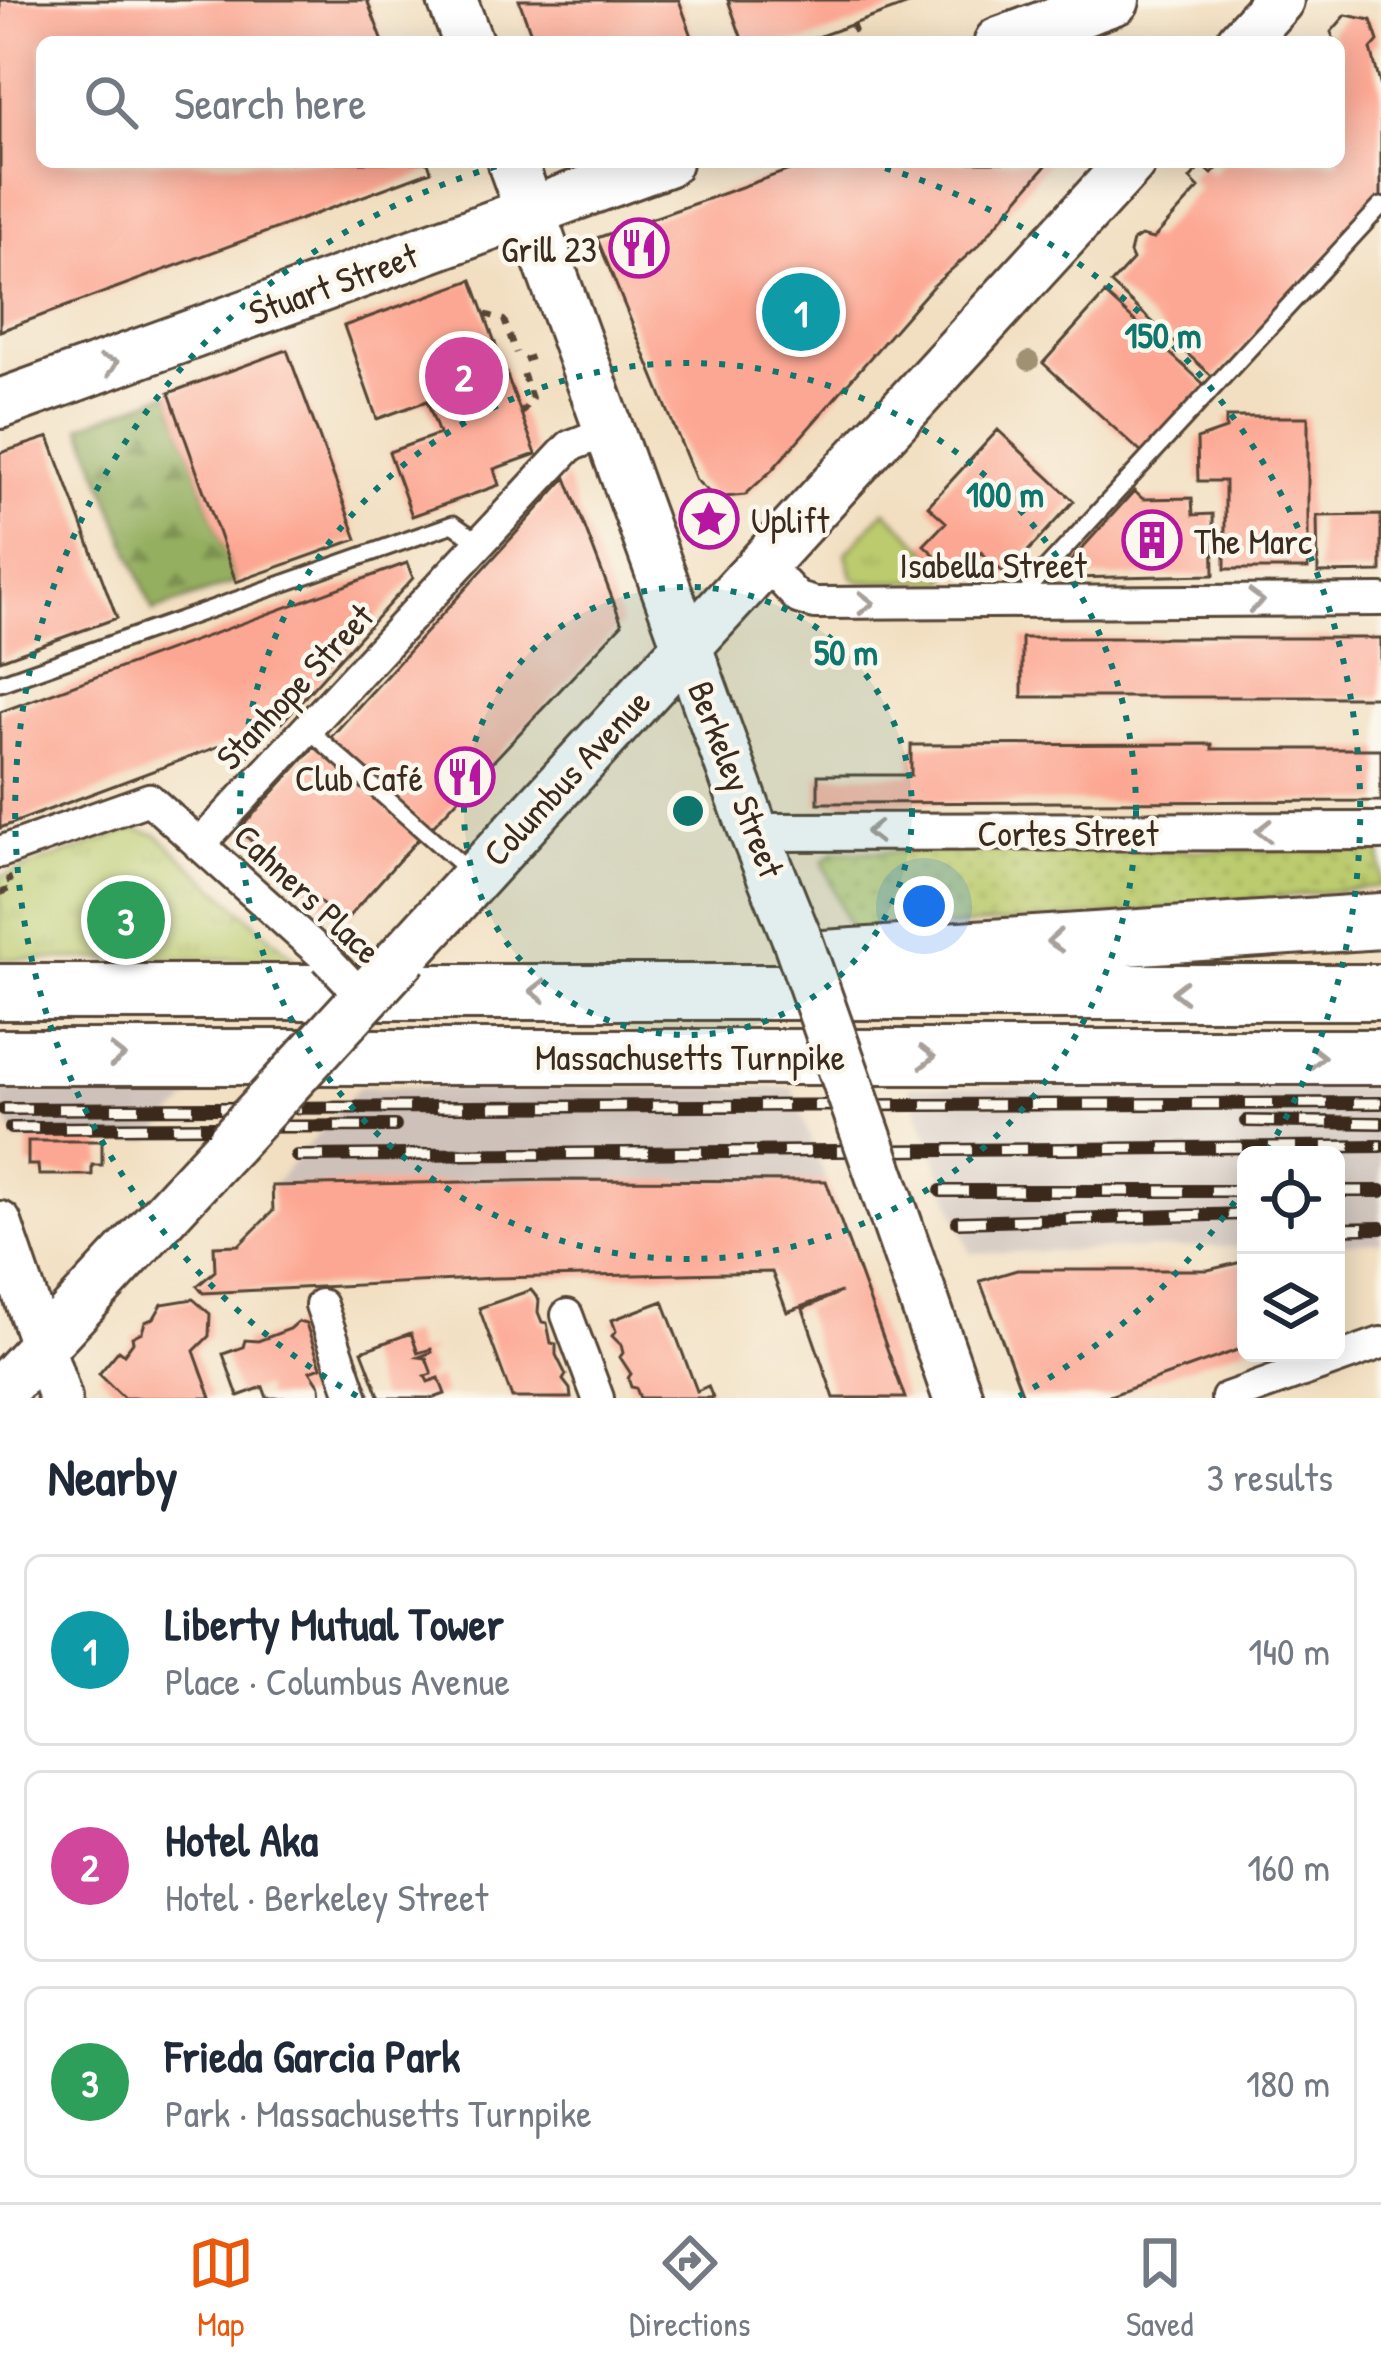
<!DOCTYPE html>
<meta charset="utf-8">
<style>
body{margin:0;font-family:"Patrick Hand",sans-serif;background:#f6f6f7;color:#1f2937}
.controls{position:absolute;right:36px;bottom:36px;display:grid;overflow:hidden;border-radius:18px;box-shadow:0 6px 30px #0003}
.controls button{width:108px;height:108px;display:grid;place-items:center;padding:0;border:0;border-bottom:3px solid #e0e1e3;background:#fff;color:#1f2937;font:60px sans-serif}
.you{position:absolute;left:924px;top:906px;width:42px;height:42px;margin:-30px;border:9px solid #fff;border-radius:50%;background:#1a73e8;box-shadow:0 0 0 18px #1a73e833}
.badge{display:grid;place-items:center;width:78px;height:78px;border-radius:50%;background:#ea580c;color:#fff;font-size:39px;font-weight:700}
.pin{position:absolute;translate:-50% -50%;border:6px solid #fff;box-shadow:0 3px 12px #0006}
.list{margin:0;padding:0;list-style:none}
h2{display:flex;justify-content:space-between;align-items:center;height:156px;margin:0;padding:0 48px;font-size:51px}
h2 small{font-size:39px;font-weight:400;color:#747a83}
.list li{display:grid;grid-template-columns:78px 1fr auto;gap:36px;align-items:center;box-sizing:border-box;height:192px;margin:0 24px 24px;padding:0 24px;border:3px solid #e0e1e3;border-radius:18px}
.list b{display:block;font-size:45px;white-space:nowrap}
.list p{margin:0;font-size:39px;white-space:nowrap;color:#747a83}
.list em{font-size:39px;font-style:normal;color:#747a83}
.icon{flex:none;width:66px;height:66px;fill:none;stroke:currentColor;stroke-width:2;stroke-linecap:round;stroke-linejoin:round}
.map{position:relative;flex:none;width:1381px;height:1398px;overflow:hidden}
.search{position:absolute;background:#fff;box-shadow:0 6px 30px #0003;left:36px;right:36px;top:36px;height:132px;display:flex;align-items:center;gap:30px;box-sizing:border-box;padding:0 42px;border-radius:18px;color:#747a83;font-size:45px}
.sheet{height:804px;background:#fff}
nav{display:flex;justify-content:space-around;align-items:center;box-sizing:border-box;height:168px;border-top:3px solid #e0e1e3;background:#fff;font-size:33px;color:#747a83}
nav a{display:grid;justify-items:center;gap:6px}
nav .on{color:#ea580c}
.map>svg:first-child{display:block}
</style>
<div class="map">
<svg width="1381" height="1398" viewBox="0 0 1381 1398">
<defs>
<pattern id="grass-dots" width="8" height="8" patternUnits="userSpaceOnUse" patternTransform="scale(3)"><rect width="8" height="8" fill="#bbcb6e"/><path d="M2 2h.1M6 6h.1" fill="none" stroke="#a2ae5f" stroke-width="1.8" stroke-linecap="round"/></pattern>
<pattern id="forest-firs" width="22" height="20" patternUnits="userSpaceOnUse" patternTransform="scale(3)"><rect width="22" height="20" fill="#94af61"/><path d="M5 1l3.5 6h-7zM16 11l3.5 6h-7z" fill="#7a8f4f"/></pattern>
<pattern id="park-tufts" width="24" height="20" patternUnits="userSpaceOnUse" patternTransform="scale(3)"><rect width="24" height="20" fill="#bbcb6e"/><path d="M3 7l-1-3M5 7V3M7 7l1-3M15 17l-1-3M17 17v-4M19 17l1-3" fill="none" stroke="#a2ae5f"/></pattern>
</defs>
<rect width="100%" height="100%" fill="#fbf7ec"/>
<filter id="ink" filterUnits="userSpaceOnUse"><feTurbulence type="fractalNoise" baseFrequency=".00833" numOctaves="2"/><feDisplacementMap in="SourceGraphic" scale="24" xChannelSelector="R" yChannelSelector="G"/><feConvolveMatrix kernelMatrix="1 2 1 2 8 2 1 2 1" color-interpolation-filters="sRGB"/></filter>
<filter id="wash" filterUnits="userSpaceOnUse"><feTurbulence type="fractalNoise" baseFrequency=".004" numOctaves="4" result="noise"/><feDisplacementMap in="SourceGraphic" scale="48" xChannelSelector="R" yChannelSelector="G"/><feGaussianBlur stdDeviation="2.7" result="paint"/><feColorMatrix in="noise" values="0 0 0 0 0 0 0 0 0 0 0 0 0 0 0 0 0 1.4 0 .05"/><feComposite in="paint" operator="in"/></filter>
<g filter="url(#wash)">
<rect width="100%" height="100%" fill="#f2dfc1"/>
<path fill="#cec1ba" d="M202,1086L149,1141H15L0,1100V1088Z
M359,1087L792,1088L826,1181L557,1180L272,1186Z
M909,1087H1381V1242L1336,1243V1155H1246V1246L970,1253Z"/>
<path fill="url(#grass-dots)" stroke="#7b7a46" stroke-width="3" d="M1381,850V886L1120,914L852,934L823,862L834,852Z"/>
<path fill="url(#forest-firs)" stroke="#686c40" stroke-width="3" d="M169,393L236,582L153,611L81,426Z"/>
<path fill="url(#park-tufts)" stroke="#7b7a46" stroke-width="3" d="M885,510L946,568L947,581L861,582L852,576L846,553Z
M134,829L157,835L295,959H0V877Z"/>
<g id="blocks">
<path fill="#fca793" d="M0,0H367L383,42H42V162H428L431,171L0,331Z
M519,0H679L694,42H534Z
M728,0H917V1L804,42H743Z
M1346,15L1371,20L1378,41L1371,49L1381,88V197L1214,378L1111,284L1133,260L1130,253L1133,241L1141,236L1153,239L1199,188L1190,179L1202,165L1212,174L1223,162H1339V42H1335L1331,32Z
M812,162H1049L980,244L932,287L772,470L745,495L724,497L710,493L696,480L597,238Z
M472,280L536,454L494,469L499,485L412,516L389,452L439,434L427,401L377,419L344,326Z
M1105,294L1207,387L1144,455L1043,363Z
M287,350L357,539L236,582L169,393Z
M1226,417H1308V569H1225V481H1198L1197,439L1226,429Z
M998,430L1074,501L1006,575L981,552L962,572L953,564L949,568L924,545L946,522L928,506Z
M49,437L117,618L0,660V453Z
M566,478L622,624L429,830L330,738Z
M1134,491L1143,499L1192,498L1193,515L1213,514L1214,575L1068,578L1067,565Z
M1381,515V572L1318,573L1317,516Z
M407,563L413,578L281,723L0,828V712Z
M1022,638H1381V697H1022Z
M1212,744V749H1381V801L818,803V775H911V745Z
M316,745L419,838L343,923L239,830Z
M28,1141H102V1165H92V1175H39L38,1165H28Z
M557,1180L826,1181L905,1398H834L803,1309L841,1292L787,1312L772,1272L495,1278L203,1293L197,1286L215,1271L214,1246L239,1245L273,1211L272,1186Z
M1246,1261V1347L1104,1398H1024L980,1281L1017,1270H1208Z
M531,1290L539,1300L538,1312L542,1322L547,1323L551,1343L556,1344V1355L566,1375L563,1380L570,1389L571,1398H512L479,1308Z
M193,1299L210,1314L209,1336L194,1351L211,1398H124L99,1374L119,1350L124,1354L133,1342L132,1337L142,1332L145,1322L154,1318L162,1304Z
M663,1301L697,1391L708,1386L713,1398H640L636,1388L631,1387L628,1378L631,1374L620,1357L623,1353L621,1345L612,1336L616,1331L612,1320Z
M298,1322L306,1324L321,1367L310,1371L320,1386L321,1398H267L263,1387L238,1396L223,1354L243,1347L245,1340L258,1341L290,1329Z
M411,1333L418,1353L431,1349L432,1352L419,1357L426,1358L432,1374L425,1376L428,1382L439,1378L445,1394L434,1398H380L362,1351Z"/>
</g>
</g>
<g filter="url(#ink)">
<use href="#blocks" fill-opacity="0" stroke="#564536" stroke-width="3"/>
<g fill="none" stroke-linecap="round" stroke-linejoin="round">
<defs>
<path id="service" d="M1024,603L1031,585L1381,206
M0,683L453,524L479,542
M308,729L472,874"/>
<path id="minor" d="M765,563L798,598L815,603L1381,600
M199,845L570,446L611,430
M0,852L149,799L326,958
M321,1305L353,1398
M567,1315L598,1398
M1227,1398L1381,1343"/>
<path id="tertiary" d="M754,832L1381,831"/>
<path id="secondary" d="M0,1223L60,1398"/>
<path id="primary" d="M452,0L468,42
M999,42L1115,0
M1241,42L1279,0
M512,162L754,832L796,936
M0,404L667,162
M405,954L1131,162
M883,1183L958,1398
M0,1392L231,1143"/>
<path id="motorway" d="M809,959L1381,921
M0,992H1381
M0,1057H1381"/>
</defs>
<use href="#service" stroke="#564536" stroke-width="21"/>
<use href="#minor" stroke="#564536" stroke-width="36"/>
<use href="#tertiary" stroke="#564536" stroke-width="42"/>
<use href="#secondary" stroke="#564536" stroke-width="48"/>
<use href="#primary" stroke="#564536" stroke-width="54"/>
<use href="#motorway" stroke="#564536" stroke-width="60"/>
<path stroke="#564536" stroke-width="6" stroke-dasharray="9 9" stroke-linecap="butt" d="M852,24L859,42
M485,314L504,320L516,353
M524,360L538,355
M521,414L532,398L522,370
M0,893L12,888L8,876"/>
<use href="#service" stroke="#fff" stroke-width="15"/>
<use href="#minor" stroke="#fff" stroke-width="30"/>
<use href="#tertiary" stroke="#fff" stroke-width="36"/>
<use href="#secondary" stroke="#fff" stroke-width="42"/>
<use href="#primary" stroke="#fff" stroke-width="48"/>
<use href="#motorway" stroke="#fff" stroke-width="54"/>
<defs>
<path id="rail" d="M4,1109L1381,1103
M1247,1121L1381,1123
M11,1128L395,1126
M297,1156L1381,1146
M941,1191H1246
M1336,1191H1381
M958,1222L1246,1214
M1336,1229L1381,1228"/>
</defs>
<use href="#rail" stroke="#3b2a1e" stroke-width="14"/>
<use href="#rail" stroke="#fbf7ec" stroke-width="9" stroke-dasharray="27" stroke-linecap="butt"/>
<defs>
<path id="minor-bridge" d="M326,958L364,998"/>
<path id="primary-bridge" d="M796,936L883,1183
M231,1143L405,954"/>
</defs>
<use href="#minor-bridge" stroke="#564536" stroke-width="36" stroke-linecap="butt"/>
<use href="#primary-bridge" stroke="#564536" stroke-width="54" stroke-linecap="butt"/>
<use href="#minor-bridge" stroke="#fff" stroke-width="30"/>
<use href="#primary-bridge" stroke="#fff" stroke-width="48"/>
</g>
<circle fill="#9f9172" cx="1029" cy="361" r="10"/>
<defs><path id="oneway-chevron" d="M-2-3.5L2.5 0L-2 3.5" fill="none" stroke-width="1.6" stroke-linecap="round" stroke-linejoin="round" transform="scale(3)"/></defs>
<g stroke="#a79f9a">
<use href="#oneway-chevron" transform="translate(110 364) rotate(-20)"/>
<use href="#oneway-chevron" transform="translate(1256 601) rotate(-1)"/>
<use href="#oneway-chevron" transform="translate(866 603)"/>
<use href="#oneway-chevron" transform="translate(1264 831) rotate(180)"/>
<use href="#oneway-chevron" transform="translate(874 832) rotate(180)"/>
<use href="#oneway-chevron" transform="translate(1055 941) rotate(176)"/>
<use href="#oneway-chevron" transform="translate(538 991) rotate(180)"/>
<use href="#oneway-chevron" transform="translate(1180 992) rotate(-180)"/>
<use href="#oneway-chevron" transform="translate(117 1056)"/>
<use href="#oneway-chevron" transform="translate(927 1057)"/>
<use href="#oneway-chevron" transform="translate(1317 1057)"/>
</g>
</g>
<circle cx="688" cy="811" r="224" fill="#0f766e" fill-opacity=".12"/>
<g fill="none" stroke="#0f766e" stroke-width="6" stroke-dasharray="6 12">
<circle cx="688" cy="811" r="224"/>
<circle cx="688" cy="811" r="448"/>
<path d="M1245 1187A672 672 0 0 1 1019 1396M357 1396A672 672 0 0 1 508 163M868 163A672 672 0 0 1 1267 1152"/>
</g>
<defs>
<symbol id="restaurant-ring" viewBox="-11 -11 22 22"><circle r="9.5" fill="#fbf7ec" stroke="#b5179e" stroke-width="1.5"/><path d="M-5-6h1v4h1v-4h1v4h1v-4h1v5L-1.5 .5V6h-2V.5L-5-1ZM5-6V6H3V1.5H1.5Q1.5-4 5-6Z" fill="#b5179e"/></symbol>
<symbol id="sight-ring" viewBox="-11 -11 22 22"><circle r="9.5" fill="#fbf7ec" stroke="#b5179e" stroke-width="1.5"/><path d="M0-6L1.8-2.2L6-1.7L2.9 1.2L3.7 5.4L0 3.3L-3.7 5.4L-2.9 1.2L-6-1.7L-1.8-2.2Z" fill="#b5179e"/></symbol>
<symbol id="building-ring" viewBox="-11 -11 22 22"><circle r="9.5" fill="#fbf7ec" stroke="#b5179e" stroke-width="1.5"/><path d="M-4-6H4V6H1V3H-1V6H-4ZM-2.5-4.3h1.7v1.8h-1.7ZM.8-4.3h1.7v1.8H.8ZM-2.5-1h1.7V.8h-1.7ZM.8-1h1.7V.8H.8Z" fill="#b5179e"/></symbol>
</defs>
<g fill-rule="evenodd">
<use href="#restaurant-ring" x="606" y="215" width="66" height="66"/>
<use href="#sight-ring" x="676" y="486" width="66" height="66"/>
<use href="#building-ring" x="1119" y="507" width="66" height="66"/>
<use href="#restaurant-ring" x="432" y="744" width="66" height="66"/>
</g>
<g text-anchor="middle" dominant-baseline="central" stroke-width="9" stroke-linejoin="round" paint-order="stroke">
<g font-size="36" fill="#3b2a1e" stroke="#fbf7ec" text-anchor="end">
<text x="597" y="248">Grill 23</text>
<text x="751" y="519" text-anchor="start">Uplift</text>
<text x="1194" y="540" text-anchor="start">The Marc</text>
<text x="423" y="777">Club Café</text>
</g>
<g font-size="36" fill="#3b2a1e" stroke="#fbf7ec">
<text transform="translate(333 283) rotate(-20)">Stuart Street</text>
<text x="993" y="564">Isabella Street</text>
<text transform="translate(294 686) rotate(-47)">Stanhope Street</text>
<text transform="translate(566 777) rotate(-47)">Columbus Avenue</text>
<text transform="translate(737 779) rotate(69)">Berkeley Street</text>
<text x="1068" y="832">Cortes Street</text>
<text transform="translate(308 893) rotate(43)">Cahners Place</text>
<text x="690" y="1056">Massachusetts Turnpike</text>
</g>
</g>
<circle cx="688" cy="811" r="18" fill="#0f766e" stroke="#fbf7ec" stroke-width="6"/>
<g font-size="36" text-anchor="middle" font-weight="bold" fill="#0f766e" stroke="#fbf7ec" stroke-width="9" stroke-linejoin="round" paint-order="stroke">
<text x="1163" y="348">150 m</text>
<text x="1005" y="507">100 m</text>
<text x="846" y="665">50 m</text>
</g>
</svg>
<div class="controls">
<button><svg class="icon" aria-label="locate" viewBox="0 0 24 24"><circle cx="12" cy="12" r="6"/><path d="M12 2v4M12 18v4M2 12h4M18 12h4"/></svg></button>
<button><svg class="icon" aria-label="layers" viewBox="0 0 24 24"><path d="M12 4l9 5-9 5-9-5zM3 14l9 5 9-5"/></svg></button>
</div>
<div class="you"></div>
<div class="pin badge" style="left:801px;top:312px;background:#0f9aa8">1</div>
<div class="pin badge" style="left:464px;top:376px;background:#d1479c">2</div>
<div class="pin badge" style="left:126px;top:920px;background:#2e9e5b">3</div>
<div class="search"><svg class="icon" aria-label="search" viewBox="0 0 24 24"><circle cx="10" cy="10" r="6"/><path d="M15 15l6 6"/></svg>Search here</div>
</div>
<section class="sheet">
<h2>Nearby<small>3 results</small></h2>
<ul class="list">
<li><span class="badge" style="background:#0f9aa8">1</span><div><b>Liberty Mutual Tower</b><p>Place · Columbus Avenue</p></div><em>140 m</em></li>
<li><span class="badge" style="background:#d1479c">2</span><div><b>Hotel Aka</b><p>Hotel · Berkeley Street</p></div><em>160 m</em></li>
<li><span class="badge" style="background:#2e9e5b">3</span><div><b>Frieda Garcia Park</b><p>Park · Massachusetts Turnpike</p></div><em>180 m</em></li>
</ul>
</section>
<nav>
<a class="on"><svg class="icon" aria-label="map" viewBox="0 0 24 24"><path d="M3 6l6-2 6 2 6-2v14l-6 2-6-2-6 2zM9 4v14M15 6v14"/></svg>Map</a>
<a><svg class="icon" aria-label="directions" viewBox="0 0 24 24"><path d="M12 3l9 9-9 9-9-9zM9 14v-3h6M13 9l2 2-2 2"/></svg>Directions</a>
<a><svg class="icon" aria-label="saved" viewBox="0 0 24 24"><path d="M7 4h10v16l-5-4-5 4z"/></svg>Saved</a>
</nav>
